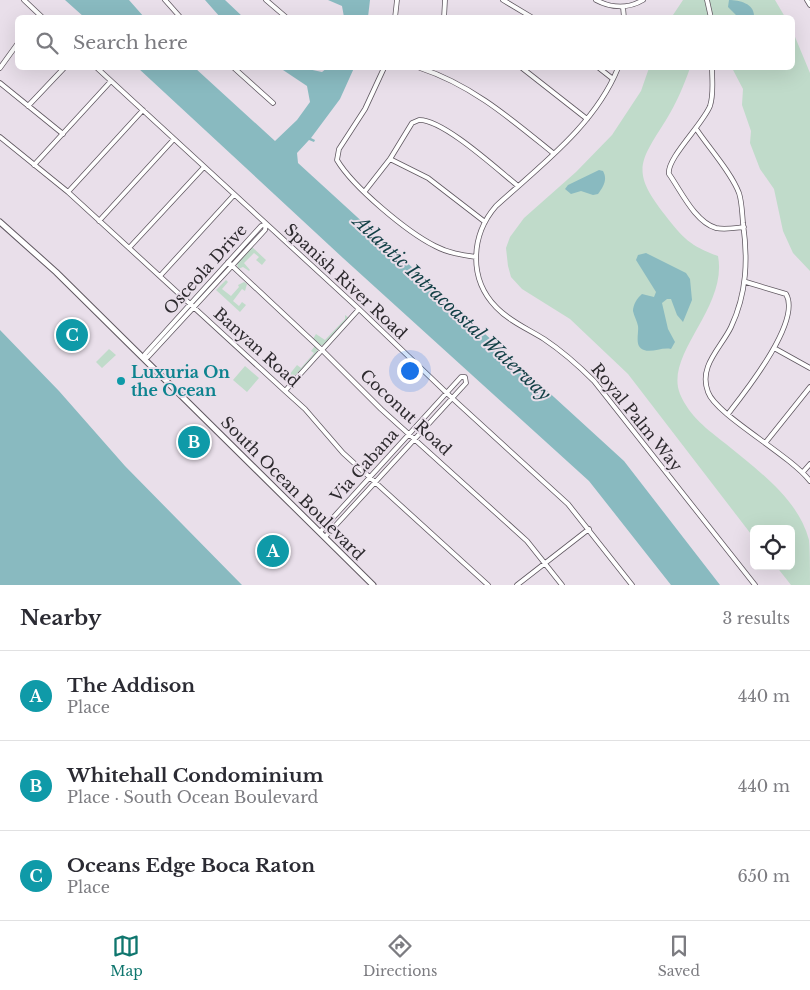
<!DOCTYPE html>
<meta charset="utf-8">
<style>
body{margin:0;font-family:"Libre Baskerville",serif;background:#f7f7f7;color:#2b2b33}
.controls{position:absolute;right:15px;bottom:15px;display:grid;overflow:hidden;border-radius:8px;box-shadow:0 5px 20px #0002}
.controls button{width:45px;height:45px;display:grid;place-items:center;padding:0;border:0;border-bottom:1px solid #e1e1e2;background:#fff;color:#2b2b33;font:25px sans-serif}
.you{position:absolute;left:409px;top:370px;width:18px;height:18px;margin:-12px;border:4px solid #fff;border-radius:50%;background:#1a73e8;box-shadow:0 0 0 8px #1a73e833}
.badge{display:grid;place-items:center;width:32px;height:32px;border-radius:50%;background:#0f766e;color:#fff;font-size:16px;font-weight:700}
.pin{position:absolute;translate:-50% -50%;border:2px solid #fff;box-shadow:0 1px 5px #0006}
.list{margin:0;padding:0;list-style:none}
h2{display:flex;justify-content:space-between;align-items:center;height:65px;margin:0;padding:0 20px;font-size:21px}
h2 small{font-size:16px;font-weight:400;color:#7c7c81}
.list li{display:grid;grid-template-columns:32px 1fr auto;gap:15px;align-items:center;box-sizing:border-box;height:90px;padding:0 20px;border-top:1px solid #e1e1e2}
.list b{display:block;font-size:19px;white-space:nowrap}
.list p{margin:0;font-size:16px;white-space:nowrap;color:#7c7c81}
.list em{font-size:16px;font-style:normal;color:#7c7c81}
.icon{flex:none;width:28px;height:28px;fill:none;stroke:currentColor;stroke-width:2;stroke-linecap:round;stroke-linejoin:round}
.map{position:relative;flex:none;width:810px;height:585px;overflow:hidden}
.search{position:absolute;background:#fff;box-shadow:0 5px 20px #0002;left:15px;right:15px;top:15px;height:55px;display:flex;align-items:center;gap:12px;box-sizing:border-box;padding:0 18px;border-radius:8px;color:#7c7c81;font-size:19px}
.sheet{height:335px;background:#fff}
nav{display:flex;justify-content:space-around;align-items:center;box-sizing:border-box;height:70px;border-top:1px solid #e1e1e2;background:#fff;font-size:14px;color:#7c7c81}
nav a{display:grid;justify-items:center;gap:2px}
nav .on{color:#0f766e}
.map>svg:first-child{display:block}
</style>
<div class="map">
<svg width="810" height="585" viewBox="0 0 810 585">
<rect width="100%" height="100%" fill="#e9dfea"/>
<path fill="#c0dbca" d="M683,0H775L785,17L671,18Z
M793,32L810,73V271L793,253L783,231L774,189L760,169L750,143L751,131L742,105L743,89L732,68H792Z
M649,68H690C684,85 676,104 666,120C639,163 631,171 665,215C683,238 690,246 718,256C728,308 664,354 680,394C690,417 707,429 726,444C757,470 798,498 809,540C810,553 810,571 810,585H791L776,566H791V529H754V538L628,374L570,319L522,289L511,277L508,266L506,248L510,237L524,218L576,172L612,135L641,91Z
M252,247L266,260L262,265L256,260L259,257L254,253L244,263L250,270L249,271L243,267L238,269L237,263Z
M226,280L228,282L222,289L231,296L239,287L238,285L244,282L247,284L245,291L242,289L233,301L239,306L242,302L246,305L240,312L216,290Z
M345,315L349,318L324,345H320L313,339L316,334L325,340L345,319Z
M315,346L318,351L291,380L289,375L297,365L301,368L314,353L311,351Z
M109,349L116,355L102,368L96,362Z
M245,366L259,378L247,392L233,380Z"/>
<path fill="#89bac0" d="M65,0H129L144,17H84Z
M205,0H225L243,17H220Z
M328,0H370L368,17H344L342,6Z
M729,0C740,0 755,4 754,17H738L728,7Z
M138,68H195L275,141L297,120L310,102L307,86L280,68H303L322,72L327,68H354L340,99L311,138L315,140L314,142L309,140L297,153L298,163L624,461L720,585H671L589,481L343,258Z
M599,170L603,171C608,180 603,187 598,194L593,195L581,191L571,194L565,189L568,185Z
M646,253L686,273L690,279L692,300L683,322L677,315L671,299H667L662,303L668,329L675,342L671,349C662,347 652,353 644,350C634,347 639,334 638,326C637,321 634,316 633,311C633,305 637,298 642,294L654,297L656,292L636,260L638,255Z
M0,330L59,391L125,466L242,585H0Z"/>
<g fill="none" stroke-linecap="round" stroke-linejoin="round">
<defs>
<path id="minor" d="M24,0L43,18
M165,0L181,18
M266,0L287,18
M503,0L533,18
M596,0C611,8 628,9 643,0
M707,0L711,18
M807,0L810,5
M623,7L624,18
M395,18L397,0
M444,18L445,0
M0,68L18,43
M97,68L359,309L452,398L568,504L632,585
M234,68L273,103
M384,68L365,109L339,149L337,160C353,187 407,232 435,246C448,253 462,255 476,257
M420,68C472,85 511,119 553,153
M522,68L587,119
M599,68L613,79
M618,68C595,125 541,165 496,206C471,235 468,278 496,307C509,321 528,329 544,339C562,351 578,365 594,381L755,585
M712,68C712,80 714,94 710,106C703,124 666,159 669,174C681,191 695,222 716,228C725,230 735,228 744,227
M0,83L63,134
M28,106L64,68
M697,130C709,148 731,172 739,193C742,202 742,213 743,223C748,259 747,293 731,327C721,348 698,366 708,392C716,415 789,454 810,481
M0,137L68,192L285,391L305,409L343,453L488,585
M390,159L428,178L485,222
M34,165L111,81
M365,191L390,159L412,123L419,120C443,119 498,170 518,186
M68,192L143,110
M99,221L174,139
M129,248L204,167
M228,262L322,350L381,409L527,541L562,585
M160,276L234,195
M774,348L810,368
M144,358L148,357L265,230L266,224
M144,358L145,354L261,226L266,224
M285,391L359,309
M728,414C745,392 802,321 786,294L746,282
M766,442L810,387
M803,472L810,464
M320,532L451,388L461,377H465L466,383L325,537
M517,585L589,529"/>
<path id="major" d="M0,222L56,272L373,585"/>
</defs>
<use href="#minor" stroke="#605861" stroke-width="5.5"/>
<use href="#major" stroke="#605861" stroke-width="7"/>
<use href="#minor" stroke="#fff" stroke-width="4"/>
<use href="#major" stroke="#fff" stroke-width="5"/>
</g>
<circle fill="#0f9aa8" stroke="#e9dfea" stroke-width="2" cx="121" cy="381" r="5"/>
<g text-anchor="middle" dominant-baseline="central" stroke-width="4" stroke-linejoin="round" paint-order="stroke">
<g font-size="16" fill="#2d2a2e" stroke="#e9dfea">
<text transform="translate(205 269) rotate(-48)">Osceola Drive</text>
<text transform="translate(346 281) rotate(43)">Spanish River Road</text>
<text transform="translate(257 347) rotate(42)">Banyan Road</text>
<text transform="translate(406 412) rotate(43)">Coconut Road</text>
<text transform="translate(637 417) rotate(51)">Royal Palm Way</text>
<text transform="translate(364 465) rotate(-48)">Via Cabana</text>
<text transform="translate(293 488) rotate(45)">South Ocean Boulevard</text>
</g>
<g font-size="16" font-weight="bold" fill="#0d838f" stroke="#e9dfea" text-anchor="start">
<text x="131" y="372">Luxuria On<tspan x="131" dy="18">the Ocean</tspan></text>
</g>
<g font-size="18" font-style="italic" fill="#113f45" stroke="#e9dfea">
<text transform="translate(452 308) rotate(43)">Atlantic Intracoastal Waterway</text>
</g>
</g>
</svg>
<div class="controls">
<button><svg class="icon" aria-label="locate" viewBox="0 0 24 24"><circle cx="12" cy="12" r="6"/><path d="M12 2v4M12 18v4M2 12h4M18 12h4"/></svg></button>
</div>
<div class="you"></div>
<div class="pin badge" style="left:273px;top:551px;background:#0f9aa8">A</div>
<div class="pin badge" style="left:194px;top:442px;background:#0f9aa8">B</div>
<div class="pin badge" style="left:72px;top:335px;background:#0f9aa8">C</div>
<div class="search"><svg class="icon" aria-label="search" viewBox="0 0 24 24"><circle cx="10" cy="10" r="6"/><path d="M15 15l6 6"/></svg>Search here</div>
</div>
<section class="sheet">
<h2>Nearby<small>3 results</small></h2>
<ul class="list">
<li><span class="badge" style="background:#0f9aa8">A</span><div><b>The Addison</b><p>Place</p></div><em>440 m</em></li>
<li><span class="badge" style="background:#0f9aa8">B</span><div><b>Whitehall Condominium</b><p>Place · South Ocean Boulevard</p></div><em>440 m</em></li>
<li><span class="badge" style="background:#0f9aa8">C</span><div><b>Oceans Edge Boca Raton</b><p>Place</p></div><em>650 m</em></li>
</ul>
</section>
<nav>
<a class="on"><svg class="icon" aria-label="map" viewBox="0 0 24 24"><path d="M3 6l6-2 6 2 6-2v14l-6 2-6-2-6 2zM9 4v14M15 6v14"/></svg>Map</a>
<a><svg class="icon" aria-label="directions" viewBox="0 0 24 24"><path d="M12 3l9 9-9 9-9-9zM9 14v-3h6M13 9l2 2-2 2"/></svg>Directions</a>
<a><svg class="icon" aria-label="saved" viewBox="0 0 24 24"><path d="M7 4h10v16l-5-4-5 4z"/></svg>Saved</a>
</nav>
